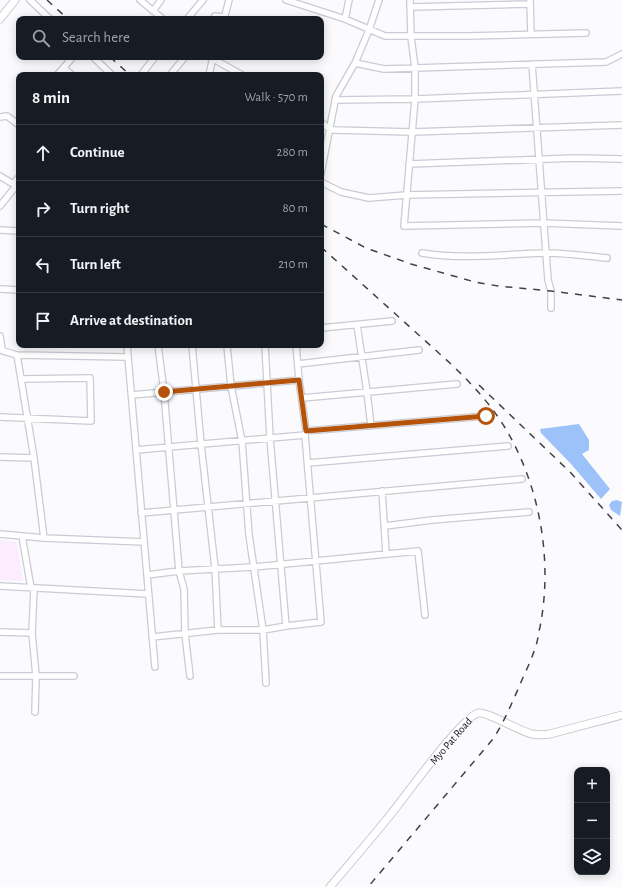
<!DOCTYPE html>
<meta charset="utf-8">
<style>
body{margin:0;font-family:"Alegreya Sans",sans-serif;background:#242831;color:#f1f3f6}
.controls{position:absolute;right:12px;bottom:12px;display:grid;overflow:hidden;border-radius:8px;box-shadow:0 2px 10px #0003}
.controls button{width:36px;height:36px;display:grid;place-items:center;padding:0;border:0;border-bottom:1px solid #363941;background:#171b24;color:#f1f3f6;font:20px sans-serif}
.stop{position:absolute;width:12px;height:12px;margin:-9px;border:3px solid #b45309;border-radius:50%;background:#fff}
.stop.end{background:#b45309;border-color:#fff;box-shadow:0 1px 4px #0008}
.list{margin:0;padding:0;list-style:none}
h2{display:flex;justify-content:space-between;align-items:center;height:52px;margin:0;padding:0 16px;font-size:17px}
h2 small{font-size:13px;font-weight:400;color:#9ea1a6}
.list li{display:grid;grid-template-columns:26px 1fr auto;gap:12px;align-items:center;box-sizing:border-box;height:56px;padding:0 16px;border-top:1px solid #363941}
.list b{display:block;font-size:15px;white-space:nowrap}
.list em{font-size:13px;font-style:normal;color:#9ea1a6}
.icon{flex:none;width:22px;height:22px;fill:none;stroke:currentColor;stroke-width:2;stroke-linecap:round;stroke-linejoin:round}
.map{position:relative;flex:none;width:622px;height:887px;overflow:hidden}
.search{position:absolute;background:#171b24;box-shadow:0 2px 10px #0003;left:16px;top:16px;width:308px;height:44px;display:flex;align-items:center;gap:10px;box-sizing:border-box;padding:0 14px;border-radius:8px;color:#9ea1a6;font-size:15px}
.panel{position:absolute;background:#171b24;box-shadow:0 2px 10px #0003;left:16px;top:72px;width:308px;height:276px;border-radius:8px}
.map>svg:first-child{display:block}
</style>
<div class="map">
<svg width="622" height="887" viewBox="0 0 622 887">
<rect width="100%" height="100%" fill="#fbfbfe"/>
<path fill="#fbecff" d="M0,540L17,542L23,581L0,580Z"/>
<path fill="#9cc2f9" d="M579,424L589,440V450L582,454L610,489L601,499L571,464L541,433L540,429Z
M617,500L622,502L620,516L611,510L609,505L612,501Z"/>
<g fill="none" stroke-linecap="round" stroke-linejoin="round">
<defs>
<path id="minor" d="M30,0L50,19
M140,0L163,19
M286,0L345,19L385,36H467L586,33
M410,0L411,37L415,68V99L404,226L543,223L622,226
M530,0L531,34
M410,7L530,4
M153,11L161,0
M187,19L203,0
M213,19L215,16L224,17
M224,19L229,0
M345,19L349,0
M93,57L112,75
M210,57L242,75
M355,63L384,69L606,62L622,54
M532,64L548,280L551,291V308
M64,68L72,75
M57,75L73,57
M141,75L155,57
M170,75L185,57
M209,75L213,57
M335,100L415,99L622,91
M0,117L7,116L19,125
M321,122L330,130H334L412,132L622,125
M409,164L575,158L622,159
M321,173L336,96L355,63L369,30L379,0
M0,176L18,187
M321,182L341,192L369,198L406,195L622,191
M13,184L19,177
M0,206L16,186
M0,230L19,231
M422,253C463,260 504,254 545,253C566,253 587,256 607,258
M0,289L19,290
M357,325L367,392L371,426
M321,328L392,321
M0,336L2,350
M127,345L155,667
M158,345L164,392L179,571L184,589L185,634L190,676
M192,345L201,444L215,568L218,630
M229,345L227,346L231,386L242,441L249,535L263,630L266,683
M265,345L270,438L286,626
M296,345L299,380
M0,350L17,355L128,357
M17,355L34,458L44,538
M298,364L419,350
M132,395L299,380L306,431L305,435L321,622L286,626L263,630H218L152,637
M302,398L457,384
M0,417L91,421L90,378L21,379
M306,431L486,416
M136,450L305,435
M0,457L34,458
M308,463L508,446
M382,491L386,553
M141,513L522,479
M385,526L432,520L529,512
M0,534L44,538L144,542
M22,536L31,588
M147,575L179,571L253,567L418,551L425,615
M0,586L148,594
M34,588L32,633L36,676L35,712
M0,632L32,633
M0,676H74"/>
<path id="major" d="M0,19L15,0
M330,887C350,863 371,839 391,814C405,797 461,718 478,713C486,711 519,731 532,734C538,735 544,735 550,734L622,715"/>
</defs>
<use href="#minor" stroke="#cacbd3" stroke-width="8"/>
<use href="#major" stroke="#cacbd3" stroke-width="9"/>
<use href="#minor" stroke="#fff" stroke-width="5.5"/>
<use href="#major" stroke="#fff" stroke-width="7"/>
<path stroke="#414244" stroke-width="1.5" stroke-dasharray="7 7" stroke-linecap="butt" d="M47,0L68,19
M110,57L130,75
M321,224L366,248L411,264L475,282L498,286L551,291L622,300
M321,247L451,364C475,387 498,412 513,442C542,498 552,566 540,627C538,634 538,642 535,648C531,662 524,674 519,687C511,705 504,722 493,739L368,887
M479,385L570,472L622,530"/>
</g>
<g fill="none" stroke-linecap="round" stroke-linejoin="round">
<path stroke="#b45309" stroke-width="5" d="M164,392L299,380L306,431L486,416"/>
</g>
<g text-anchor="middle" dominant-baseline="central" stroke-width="3" stroke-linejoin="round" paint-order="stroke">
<g font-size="11" fill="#121315" stroke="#fbfbfe">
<text transform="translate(451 741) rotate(-49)">Myo Pat Road</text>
</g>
</g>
</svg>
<div class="controls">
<button>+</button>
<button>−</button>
<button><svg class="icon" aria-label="layers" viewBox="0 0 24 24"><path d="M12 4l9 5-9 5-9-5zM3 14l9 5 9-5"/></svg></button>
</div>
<div class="stop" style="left:486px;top:416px"></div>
<div class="stop end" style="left:164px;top:392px"></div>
<div class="search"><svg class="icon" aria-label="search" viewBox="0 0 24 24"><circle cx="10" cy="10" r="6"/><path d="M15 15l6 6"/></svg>Search here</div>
<section class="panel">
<h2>8 min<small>Walk · 570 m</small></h2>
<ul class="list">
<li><svg class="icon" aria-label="ahead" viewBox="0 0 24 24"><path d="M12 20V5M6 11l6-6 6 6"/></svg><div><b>Continue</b></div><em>280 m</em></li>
<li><svg class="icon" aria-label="right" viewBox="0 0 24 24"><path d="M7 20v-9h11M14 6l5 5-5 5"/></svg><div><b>Turn right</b></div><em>80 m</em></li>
<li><svg class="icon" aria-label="left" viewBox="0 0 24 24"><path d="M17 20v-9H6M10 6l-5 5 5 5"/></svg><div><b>Turn left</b></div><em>210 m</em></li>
<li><svg class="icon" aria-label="arrive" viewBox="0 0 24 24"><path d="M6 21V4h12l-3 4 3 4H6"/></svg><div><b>Arrive at destination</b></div></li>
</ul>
</section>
</div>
